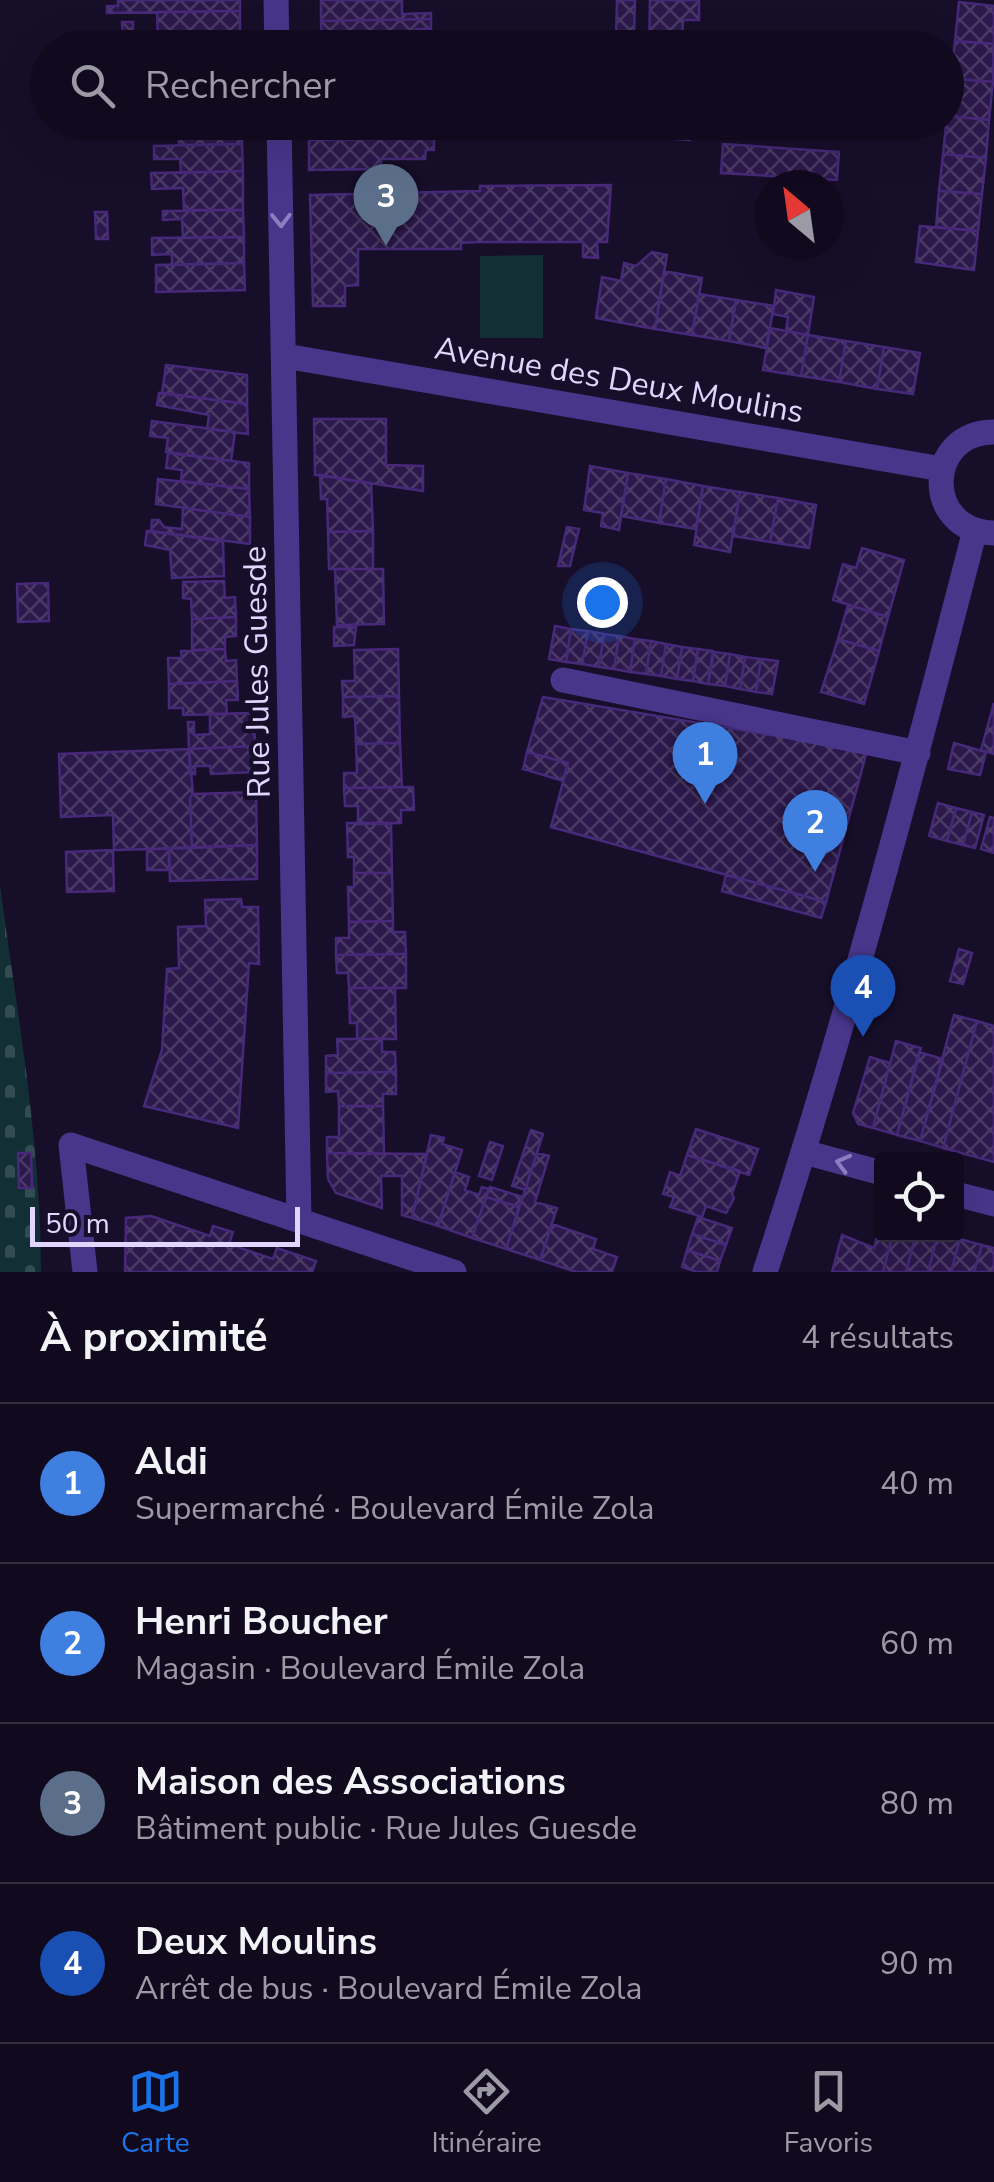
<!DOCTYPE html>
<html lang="fr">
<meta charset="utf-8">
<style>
body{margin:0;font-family:"Nunito Sans",sans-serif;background:#1e182c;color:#f1f3f6}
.controls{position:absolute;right:30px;bottom:30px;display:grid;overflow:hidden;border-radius:10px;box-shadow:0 10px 40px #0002}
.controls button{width:90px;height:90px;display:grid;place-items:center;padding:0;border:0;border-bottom:2px solid #302b3d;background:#110a1f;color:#f1f3f6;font:50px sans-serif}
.compass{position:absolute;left:754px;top:170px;width:90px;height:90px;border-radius:50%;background:#110a1f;box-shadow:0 10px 40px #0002;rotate:331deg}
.scale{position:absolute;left:30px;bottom:25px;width:270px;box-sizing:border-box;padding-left:10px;border:5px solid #e2d6ff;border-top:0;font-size:28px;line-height:35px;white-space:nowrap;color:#e2d6ff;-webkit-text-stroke:8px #170e29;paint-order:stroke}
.you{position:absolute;left:602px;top:602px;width:35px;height:35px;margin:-25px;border:8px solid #fff;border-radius:50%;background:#1a73e8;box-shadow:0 0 0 15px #1a73e833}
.badge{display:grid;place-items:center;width:65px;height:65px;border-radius:50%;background:#1a73e8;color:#fff;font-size:32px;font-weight:700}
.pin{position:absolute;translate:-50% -82px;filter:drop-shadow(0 2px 5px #0008)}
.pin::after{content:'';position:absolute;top:52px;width:35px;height:30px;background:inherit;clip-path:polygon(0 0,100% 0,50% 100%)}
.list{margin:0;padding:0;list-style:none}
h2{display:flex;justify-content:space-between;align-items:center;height:130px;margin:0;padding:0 40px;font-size:42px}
h2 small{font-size:32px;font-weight:400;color:#9c9aa4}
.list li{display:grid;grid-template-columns:65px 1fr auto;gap:30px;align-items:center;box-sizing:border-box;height:160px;padding:0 40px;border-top:2px solid #302b3d}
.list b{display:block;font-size:38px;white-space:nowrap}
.list p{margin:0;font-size:32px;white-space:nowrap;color:#9c9aa4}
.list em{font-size:32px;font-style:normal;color:#9c9aa4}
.icon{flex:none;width:55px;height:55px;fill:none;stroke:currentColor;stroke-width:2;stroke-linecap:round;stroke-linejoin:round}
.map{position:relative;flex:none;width:994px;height:1272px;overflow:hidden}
.search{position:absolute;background:#110a1f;box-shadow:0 10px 40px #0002;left:30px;right:30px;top:30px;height:110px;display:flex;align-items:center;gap:25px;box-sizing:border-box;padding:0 35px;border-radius:55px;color:#9c9aa4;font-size:38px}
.sheet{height:770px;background:#110a1f}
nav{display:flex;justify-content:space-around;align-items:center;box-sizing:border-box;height:140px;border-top:2px solid #302b3d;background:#110a1f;font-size:28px;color:#9c9aa4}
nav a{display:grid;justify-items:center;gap:5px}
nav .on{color:#1a73e8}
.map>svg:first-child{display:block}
</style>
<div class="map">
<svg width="994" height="1272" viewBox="0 0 994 1272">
<defs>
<pattern id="cemetery-stones" width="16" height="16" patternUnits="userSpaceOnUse" patternTransform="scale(2.5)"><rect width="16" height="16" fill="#112f34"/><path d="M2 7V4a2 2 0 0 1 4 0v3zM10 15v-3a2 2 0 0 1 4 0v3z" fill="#334c52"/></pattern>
<pattern id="building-cross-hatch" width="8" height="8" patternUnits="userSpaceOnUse" patternTransform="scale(2.5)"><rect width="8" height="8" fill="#2c194b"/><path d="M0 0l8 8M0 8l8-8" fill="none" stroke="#4a3a66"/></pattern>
</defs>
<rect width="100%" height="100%" fill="#170e29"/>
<path fill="url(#cemetery-stones)" d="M0,885C17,1013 41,1142 41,1272H0Z"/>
<path fill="#112f34" d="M543,255V338H480V256Z"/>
<path fill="url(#building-cross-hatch)" stroke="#462979" stroke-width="2.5" d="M118,0H240V11L107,13V6H118Z
M321,0H402V14L431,13V19L321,21Z
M617,0H635L634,37H616Z
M650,0H699V20H683L682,43L698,44V48H649Z
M959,2L994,6V44L955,41Z
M240,11V38L158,40L157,12Z
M431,19V29H416V44L322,45L321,21Z
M122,22H133V40L240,38V48H127V41H123Z
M955,41L994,44L993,82L951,78Z
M416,44V48H322V45Z
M946,78L993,82L989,120L946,116Z
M947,116L989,120L986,158L943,154Z
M145,122H242V144L179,145V132L145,134Z
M308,122H361V139L309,140Z
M646,122H691L690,140L645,137Z
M434,138V150H426L425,159H381V169L309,170V140Z
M242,144L243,171L181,173L180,159H154V146Z
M723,144L839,152L837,180L721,173Z
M943,154L986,158L982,194L939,191Z
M243,171V210H184L183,188L152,189L151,173Z
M611,185L607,242H597L598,258L583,257V242H478L461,243V249H358V285L345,286V306H313L310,195L480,191V186Z
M939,191L982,194L978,231L936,227Z
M243,210L244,237L183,238L182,219L163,220V211Z
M95,212H107L108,239H96Z
M920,226L978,231L974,270L916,262Z
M244,237V263L172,265V254L152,255V238Z
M652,252L667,255L655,329L596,318L602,277L621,281L624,263L636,266Z
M244,263L245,290L156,292V265Z
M664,271L702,278L692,335L655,329Z
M776,290L814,297L808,335L786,331L788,317L773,314Z
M699,294L736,300L729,341L692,335Z
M736,300L774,306L766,348L729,341Z
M770,328L808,335L801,376L763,370Z
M808,335L846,341L839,382L801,376Z
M846,341L884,347L877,389L839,382Z
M884,347L920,353L913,394L877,389Z
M166,365L247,375V404L162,393Z
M159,393L247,404L248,434L207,429L209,415L157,405Z
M314,419H386V465L423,466V491L315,475Z
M152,421L235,432L231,461L166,452L168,438L150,436Z
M168,453L249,463V489L181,481L182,470L166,468Z
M590,466L628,473L619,530L601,526L603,513L584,510Z
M628,473L666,479L659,523L621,516Z
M320,475L371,483L373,531L328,532L327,499H321Z
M158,479L249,489L250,517L156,504Z
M666,479L703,486L696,529L659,523Z
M703,486L740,492L730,552L694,545Z
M740,492L778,498L770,542L733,536Z
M778,498L816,505L809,548L770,542Z
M183,508L250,517V544L151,531L152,520H159L164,527L182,529Z
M567,527L579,529L570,566H558Z
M147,531L223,541L224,576L172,578L170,550L145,545Z
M373,531V569H329L328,532Z
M862,548L904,560L888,617L833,600L843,564L856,568Z
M335,569H383L384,624L337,625Z
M224,581L225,598L235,597L236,617L192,619L191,599L183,598V582Z
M48,583L49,621L18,622L17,584Z
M848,605L888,617L879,651L838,639Z
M236,617V636L225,637V649L192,650V619Z
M555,626L571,629L566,662L549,659Z
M334,627H356L354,645L334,646Z
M571,629L588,631L582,664L566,662Z
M588,631L604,634L599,667L582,664Z
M604,634L619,636L614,669L599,667Z
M619,636L635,639L630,672L614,669Z
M635,639L651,641L646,674L630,672Z
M838,639L879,651L864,704L821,692Z
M651,641L666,644L661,676L646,674Z
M666,644L682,647L677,679L661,676Z
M682,647L698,649L693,681L677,679Z
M225,649L226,661L236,660L237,681L169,684L168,658H182L181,651Z
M398,649L399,696L343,697L342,681H355L354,650Z
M698,649L713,651L708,684L693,681Z
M714,652L730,654L725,686L708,684Z
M730,654L745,657L740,689L725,686Z
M745,657L761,659L756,692L740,689Z
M761,659L778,661L772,694L756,692Z
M237,681L238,700H226L227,714L183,715V708H169V684Z
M399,696L400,743L356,744L355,716L343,717V697Z
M543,697L867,751L826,902L551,827L568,763L527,752Z
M994,703V754L981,750Z
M254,713L255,746L189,749L188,722H194V735L210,734V714Z
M400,743L402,787L344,788V773H357L356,744Z
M954,743L986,752L980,775L948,769Z
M255,746V772L211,774L210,766H195V774H190L189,749Z
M189,749L193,794L190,798L192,848L114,850L113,815L61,817L59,754Z
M527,752L568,763L563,781L523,769Z
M413,787L414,810H401V823L358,824V806H345L344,788Z
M256,792L257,845L192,848L190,798L193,794Z
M938,803L956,808L947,841L929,836Z
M956,808L972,812L963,845L947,841Z
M972,812L984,815L975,848L963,845Z
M990,817L994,818V853L981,849Z
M347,823H391L392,873H354V857H348Z
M257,845V879L170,881L169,848Z
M169,848V870H147V849Z
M113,850L114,891L67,892L66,852Z
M354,873H392L393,921L349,922L348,887H354Z
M726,875L826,902L821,918L722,891Z
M241,899L242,907H258L259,964L249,963L238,1128L144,1106L162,1050L167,969L179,968L178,927L206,926L205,900Z
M393,921V932H405L406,954L336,955V938H349V922Z
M959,949L972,953L963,984L950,981Z
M406,954V988H349L348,973H337L336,955Z
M349,988H395L396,1039H357V1023H350Z
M954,1015L977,1021L943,1148L920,1141Z
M977,1021L994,1026V1162L943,1148Z
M337,1039H382V1052H395L396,1072L326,1073V1056L338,1055Z
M896,1041L921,1048L897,1135L873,1128Z
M919,1052L943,1059L920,1141L897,1135Z
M870,1057L890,1063L873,1128L858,1124L853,1113Z
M396,1072V1094H383V1106H339L338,1091L326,1092V1073Z
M339,1106H383L384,1154L327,1153V1137H339Z
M696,1129L758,1149L749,1175L687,1155Z
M531,1130L543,1134L525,1190L512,1186Z
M431,1135L444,1138L442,1144L462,1150L438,1226L412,1218Z
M490,1142L503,1146L492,1180L479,1176Z
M18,1153H31L32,1188H19Z
M327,1153L427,1154L412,1218L402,1215V1176H381L382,1208L336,1193L328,1179Z
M537,1153L549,1156L535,1202L557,1208L540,1260L506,1249Z
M687,1155L740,1171L732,1194L734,1198L726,1213L706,1206L702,1217L670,1207L674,1197L663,1194L670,1172L680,1176Z
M455,1172L469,1177L465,1190L479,1195L482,1187L489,1189L472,1238L438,1226Z
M490,1187L523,1197L519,1207L486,1197Z
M486,1197L519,1207L506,1249L472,1238Z
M151,1216L210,1236L213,1226L233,1232L229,1244L273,1259L277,1248L316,1261L312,1272H125L126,1218Z
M698,1217L732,1228L726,1245L692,1234Z
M882,1220V1234H893L883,1272H832L842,1235L874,1248Z
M552,1224L596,1239L593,1249L617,1257L612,1272H576L540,1260Z
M692,1234L726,1245L720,1261L687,1250Z
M893,1234H916L906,1272H883Z
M916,1234H938L928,1272H906Z
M938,1234L960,1239L951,1272H928Z
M960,1239L982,1245L974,1272H951Z
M982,1245L994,1248V1272H974Z
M687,1250L720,1261L717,1272H697L682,1267Z"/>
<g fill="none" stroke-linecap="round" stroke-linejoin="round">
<path stroke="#48368b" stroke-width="25" d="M276,0L277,48
M279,122L299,1220
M285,356L942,469
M994,432C924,432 923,532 994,533
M563,680L918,753
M804,1152L882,1173
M956,1194L994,1204
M85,1272L71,1145L454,1272
M765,1272C845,1028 911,779 975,530"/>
</g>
<defs><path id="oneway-chevron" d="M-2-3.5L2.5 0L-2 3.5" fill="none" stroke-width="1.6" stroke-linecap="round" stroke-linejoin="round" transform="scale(2.5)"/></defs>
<g stroke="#8d7ebf">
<use href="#oneway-chevron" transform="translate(281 220) rotate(89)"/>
<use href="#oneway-chevron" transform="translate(843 1163) rotate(-165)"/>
</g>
<g text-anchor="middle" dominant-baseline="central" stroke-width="9" stroke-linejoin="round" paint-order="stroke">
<g font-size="32" fill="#e2d6ff" stroke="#170e29">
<text transform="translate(619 380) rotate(10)">Avenue des Deux Moulins</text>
<text transform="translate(257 672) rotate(-91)">Rue Jules Guesde</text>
</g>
</g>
</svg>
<div class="controls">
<button><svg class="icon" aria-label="locate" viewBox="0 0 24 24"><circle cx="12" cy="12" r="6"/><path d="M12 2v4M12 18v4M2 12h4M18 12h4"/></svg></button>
</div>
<svg class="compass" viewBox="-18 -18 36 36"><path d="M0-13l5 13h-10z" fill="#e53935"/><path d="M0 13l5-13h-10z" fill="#9c9aa4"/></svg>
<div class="scale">50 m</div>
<div class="you"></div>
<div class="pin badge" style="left:705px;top:804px;background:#3f7fe0">1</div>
<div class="pin badge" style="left:815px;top:872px;background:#3f7fe0">2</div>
<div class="pin badge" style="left:386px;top:246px;background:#5c6f8a">3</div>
<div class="pin badge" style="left:863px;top:1037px;background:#1a4fb4">4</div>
<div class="search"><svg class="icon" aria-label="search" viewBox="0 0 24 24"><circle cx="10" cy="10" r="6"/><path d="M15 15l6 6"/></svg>Rechercher</div>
</div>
<section class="sheet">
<h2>À proximité<small>4 résultats</small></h2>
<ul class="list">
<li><span class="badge" style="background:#3f7fe0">1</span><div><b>Aldi</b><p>Supermarché · Boulevard Émile Zola</p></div><em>40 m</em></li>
<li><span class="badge" style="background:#3f7fe0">2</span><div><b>Henri Boucher</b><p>Magasin · Boulevard Émile Zola</p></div><em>60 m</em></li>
<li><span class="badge" style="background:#5c6f8a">3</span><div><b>Maison des Associations</b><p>Bâtiment public · Rue Jules Guesde</p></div><em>80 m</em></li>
<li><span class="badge" style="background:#1a4fb4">4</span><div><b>Deux Moulins</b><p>Arrêt de bus · Boulevard Émile Zola</p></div><em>90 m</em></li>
</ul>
</section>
<nav>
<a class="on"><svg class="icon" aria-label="map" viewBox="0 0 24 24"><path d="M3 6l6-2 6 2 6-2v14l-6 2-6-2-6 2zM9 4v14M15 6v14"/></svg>Carte</a>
<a><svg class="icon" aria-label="directions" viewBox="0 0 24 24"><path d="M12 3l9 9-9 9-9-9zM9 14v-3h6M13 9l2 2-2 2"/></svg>Itinéraire</a>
<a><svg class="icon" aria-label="saved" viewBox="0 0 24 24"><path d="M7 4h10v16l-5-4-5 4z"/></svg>Favoris</a>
</nav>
